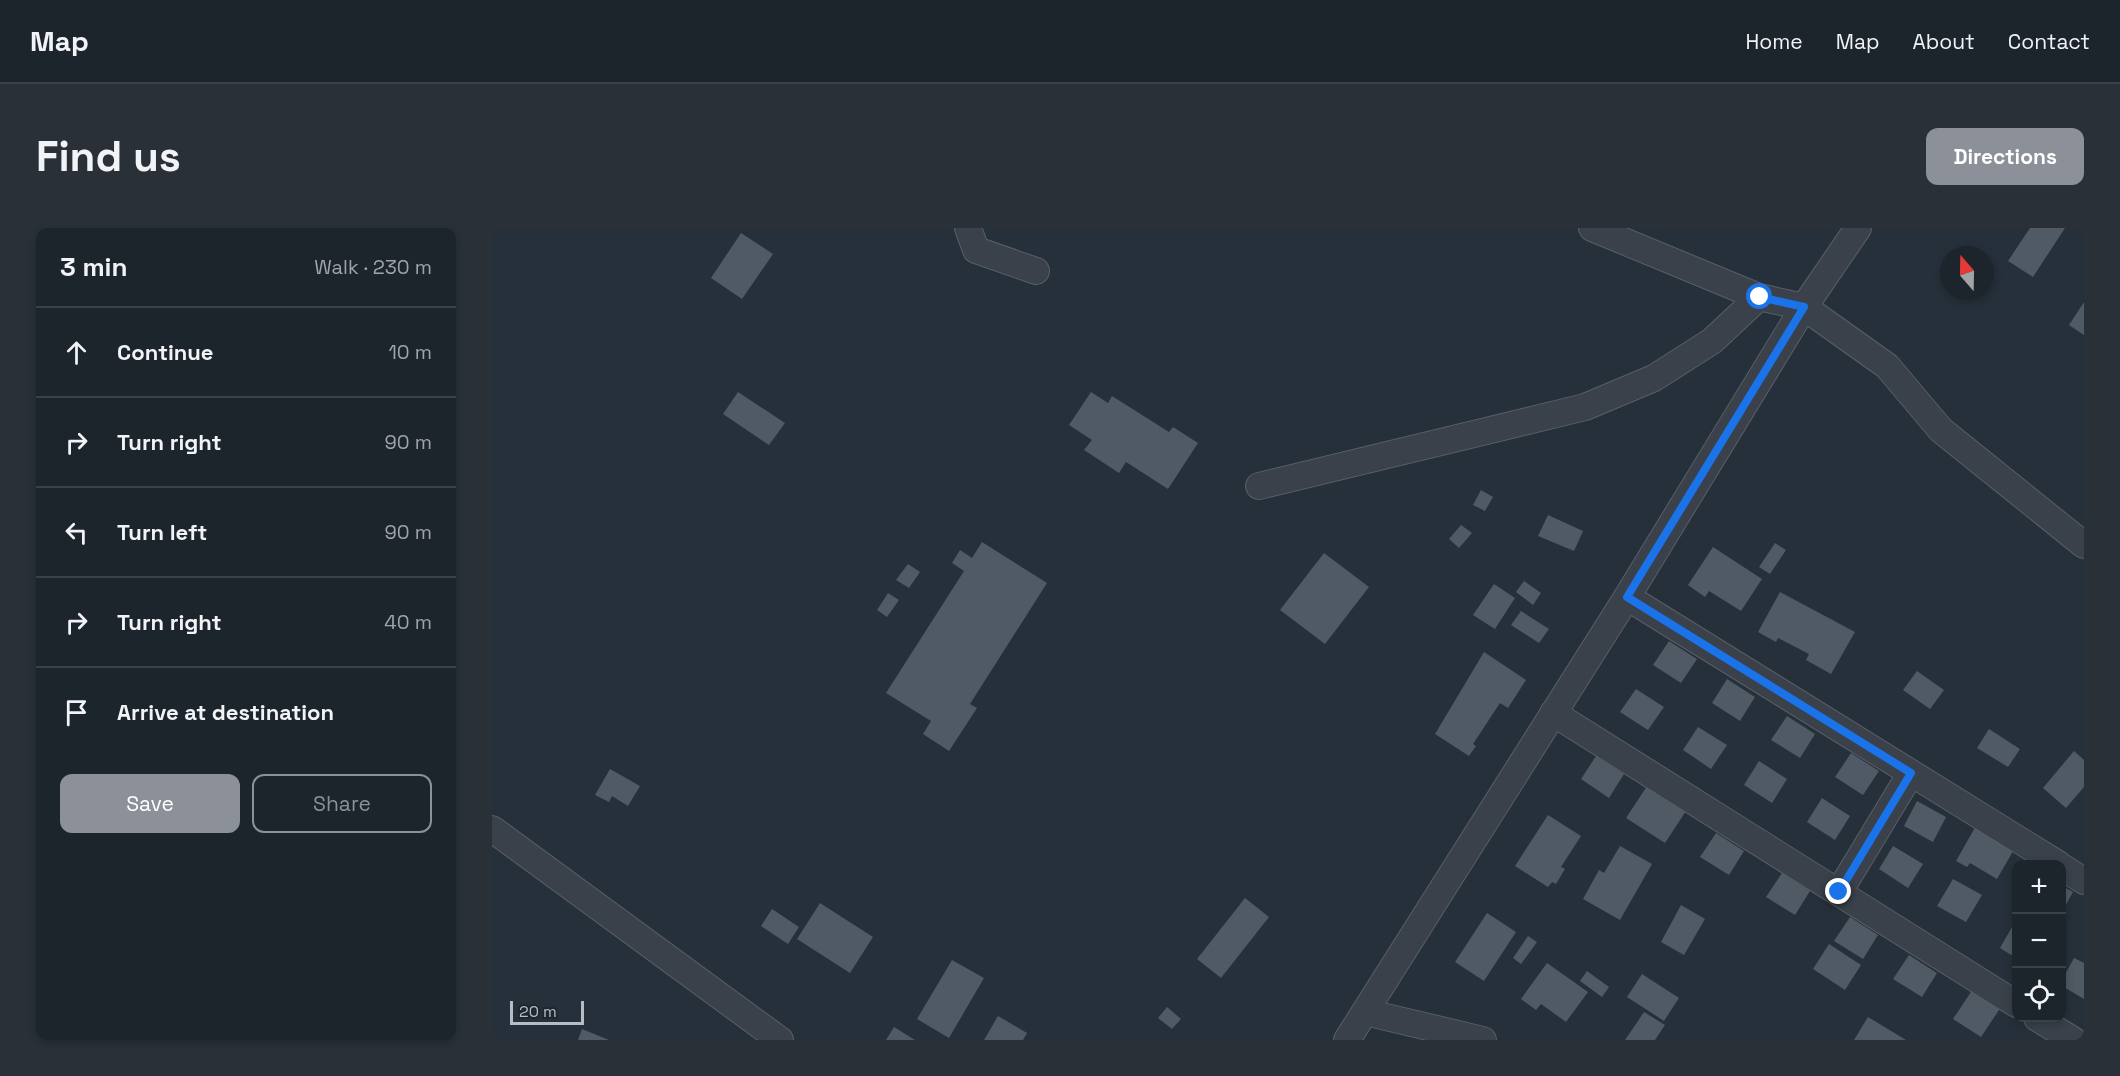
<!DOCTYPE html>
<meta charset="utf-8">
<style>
body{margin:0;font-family:"Space Grotesk",sans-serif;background:#293038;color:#f1f3f6}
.controls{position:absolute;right:18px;bottom:18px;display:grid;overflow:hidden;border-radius:12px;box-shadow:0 3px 9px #0003}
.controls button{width:54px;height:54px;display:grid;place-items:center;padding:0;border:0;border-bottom:2px solid #3a4148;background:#1c242c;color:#f1f3f6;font:30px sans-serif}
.compass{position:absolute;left:1448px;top:18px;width:54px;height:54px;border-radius:50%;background:#1c242c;box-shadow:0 3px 9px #0003;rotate:340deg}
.scale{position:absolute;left:18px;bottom:15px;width:74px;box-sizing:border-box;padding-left:6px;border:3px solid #b5bcc6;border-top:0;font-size:16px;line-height:21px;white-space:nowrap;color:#b5bcc6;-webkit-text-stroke:4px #1f262f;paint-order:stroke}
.stop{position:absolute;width:18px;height:18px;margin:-14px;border:4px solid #1a73e8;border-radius:50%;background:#fff}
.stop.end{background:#1a73e8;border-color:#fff;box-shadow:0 2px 6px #0008}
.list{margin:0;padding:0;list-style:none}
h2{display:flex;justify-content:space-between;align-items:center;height:78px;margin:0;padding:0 24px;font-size:26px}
h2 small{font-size:20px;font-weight:400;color:#a0a4a9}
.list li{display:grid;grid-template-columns:39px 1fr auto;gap:18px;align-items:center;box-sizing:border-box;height:90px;padding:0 24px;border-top:2px solid #3a4148}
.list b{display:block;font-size:22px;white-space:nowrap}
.list em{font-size:20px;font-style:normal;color:#a0a4a9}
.actions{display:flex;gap:12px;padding:18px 24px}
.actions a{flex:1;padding:14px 0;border:2px solid #8c9099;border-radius:12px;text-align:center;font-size:21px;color:#8c9099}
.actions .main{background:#8c9099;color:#fff}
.icon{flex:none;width:33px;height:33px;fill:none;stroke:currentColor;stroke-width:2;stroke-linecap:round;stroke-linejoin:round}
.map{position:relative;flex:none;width:1592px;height:812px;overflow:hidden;border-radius:12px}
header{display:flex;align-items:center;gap:36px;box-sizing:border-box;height:84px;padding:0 30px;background:#1c242c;border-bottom:2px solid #3a4148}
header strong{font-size:28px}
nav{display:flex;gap:33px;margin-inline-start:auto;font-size:21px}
.intro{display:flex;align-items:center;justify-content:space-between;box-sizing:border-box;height:144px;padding:0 36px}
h1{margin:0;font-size:42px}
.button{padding:15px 27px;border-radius:12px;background:#8c9099;color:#fff;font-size:21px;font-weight:700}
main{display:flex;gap:36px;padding:0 36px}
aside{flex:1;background:#1c242c;border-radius:12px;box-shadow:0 3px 9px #0003}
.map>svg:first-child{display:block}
</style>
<header>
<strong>Map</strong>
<nav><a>Home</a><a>Map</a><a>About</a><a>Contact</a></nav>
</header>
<div class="intro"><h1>Find us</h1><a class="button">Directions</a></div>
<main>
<aside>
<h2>3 min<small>Walk · 230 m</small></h2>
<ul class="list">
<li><svg class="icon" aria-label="ahead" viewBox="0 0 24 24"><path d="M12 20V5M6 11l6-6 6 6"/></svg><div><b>Continue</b></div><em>10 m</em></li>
<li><svg class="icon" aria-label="right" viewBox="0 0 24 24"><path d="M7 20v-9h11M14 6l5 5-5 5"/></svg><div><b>Turn right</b></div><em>90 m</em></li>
<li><svg class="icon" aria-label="left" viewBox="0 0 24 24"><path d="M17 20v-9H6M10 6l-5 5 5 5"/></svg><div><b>Turn left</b></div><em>90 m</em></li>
<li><svg class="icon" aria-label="right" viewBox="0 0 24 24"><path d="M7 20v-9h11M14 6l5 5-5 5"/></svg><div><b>Turn right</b></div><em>40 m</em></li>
<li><svg class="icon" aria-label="arrive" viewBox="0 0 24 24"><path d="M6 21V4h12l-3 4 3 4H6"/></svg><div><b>Arrive at destination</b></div></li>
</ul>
<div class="actions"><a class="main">Save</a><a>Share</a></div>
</aside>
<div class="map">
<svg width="1592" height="812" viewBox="0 0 1592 812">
<rect width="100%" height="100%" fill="#26303a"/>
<path fill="#4f5a65" d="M1538,0H1573L1541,49L1516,33Z
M249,5L281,26L250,71L219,50Z
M1592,74V107L1577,97Z
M246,164L293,195L277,217L231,186Z
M599,164L616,175L620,168L677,204L681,199L706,215L676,261L634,234L627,245L592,222L600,212L577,197Z
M989,262L1001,269L993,283L981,277Z
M1056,287L1091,303L1082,323L1046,308Z
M969,297L980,305L967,320L957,311Z
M490,314L555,355L478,476L485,480L457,523L431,506L439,493L394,465L472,343L460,335L468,322L480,330Z
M1283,315L1294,322L1278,346L1267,339Z
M1221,319L1270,351L1249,383L1217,363L1213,369L1196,357Z
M832,325L877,359L833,416L788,382Z
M416,336L428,344L417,360L404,352Z
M1032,353L1049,365L1041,377L1024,364Z
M1002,356L1023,370L1003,401L981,387Z
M1288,364L1363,404L1339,446L1314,432L1317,426L1286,410L1284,414L1266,404Z
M396,365L407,372L395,389L385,382Z
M1029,383L1057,401L1047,415L1019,397Z
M1177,413L1205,431L1189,455L1161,437Z
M992,424L1034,452L1016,480L1008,475L981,516L984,518L977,528L943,506Z
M1425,443L1452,462L1438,481L1411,462Z
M1235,451L1263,469L1248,493L1220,475Z
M1144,461L1172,479L1156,502L1128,484Z
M1295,488L1323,506L1308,530L1279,512Z
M1206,499L1235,517L1219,541L1191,522Z
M1497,501L1528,521L1516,539L1485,520Z
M1582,523L1592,532V559L1574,580L1551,560Z
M1359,525L1387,543L1371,567L1343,549Z
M1104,528L1132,546L1117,570L1089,551Z
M1267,533L1295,551L1280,575L1252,557Z
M118,541L148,558L136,578L120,568L117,574L103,567Z
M1157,555L1196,580L1173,615L1134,590Z
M1330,570L1358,588L1343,612L1315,594Z
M1425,573L1454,589L1441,614L1412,598Z
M1056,587L1089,608L1069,639L1073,641L1064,656L1060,654L1056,659L1023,638Z
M1485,596L1524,618L1505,651L1478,635L1475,639L1464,633Z
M1224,605L1252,623L1237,647L1208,629Z
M1128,618L1160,636L1128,692L1091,671L1107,642L1112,645Z
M1401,618L1431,636L1416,660L1387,641Z
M1290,645L1318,663L1303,687L1274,669Z
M1461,651L1490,667L1474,694L1445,678Z
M1570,658L1581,664L1570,684Z
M753,670L777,689L729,750L705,731Z
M328,675L381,709L358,745L305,711Z
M1189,677L1213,691L1192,727L1169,714Z
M280,681L307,699L296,716L269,698Z
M995,685L1024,704L992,753L963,734Z
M1358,689L1386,707L1371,731L1342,713Z
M1524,692V730L1508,720Z
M1036,708L1045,714L1029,736L1021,730Z
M1337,716L1369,737L1353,762L1321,741Z
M1417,727L1445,745L1430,769L1401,751Z
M1582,730L1592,735V771L1570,758V752Z
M460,732L492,750L457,810L425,791Z
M1055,735L1096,764L1074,794L1049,776L1044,782L1029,771Z
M1095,743L1117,759L1110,769L1088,753Z
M1150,746L1187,770L1172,793L1135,769Z
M1481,761L1509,779L1489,809L1461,791Z
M675,779L689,791L680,801L666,790Z
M1152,784L1173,797L1163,812H1133Z
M506,788L535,805L531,812H492Z
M1376,789L1414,812H1362Z
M402,799L423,812H394Z
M90,801L117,812H86Z"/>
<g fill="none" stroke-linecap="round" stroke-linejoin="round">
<defs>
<path id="street" d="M476,0L484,22L544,43
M1100,0L1267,69L1312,79L1395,138L1449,202L1592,317
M767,258L1093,179L1162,150L1220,113L1267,69
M1135,369L1566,636
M1061,485L1524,776
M0,601L288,812
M1570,639L1592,653
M1347,664L1419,545
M873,784L991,812
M1545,790L1581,812
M855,812L1135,369L1312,79L1366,0"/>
</defs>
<use href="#street" stroke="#585f68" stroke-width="28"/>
<use href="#street" stroke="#3a414a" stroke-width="26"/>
</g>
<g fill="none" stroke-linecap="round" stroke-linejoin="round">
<path stroke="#1a73e8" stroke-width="8" d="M1268,69L1312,79L1135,369L1419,545L1347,664"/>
</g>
</svg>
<div class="controls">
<button>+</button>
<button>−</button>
<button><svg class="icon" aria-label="locate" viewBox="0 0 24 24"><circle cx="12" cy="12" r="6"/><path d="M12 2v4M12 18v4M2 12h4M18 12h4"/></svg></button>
</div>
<svg class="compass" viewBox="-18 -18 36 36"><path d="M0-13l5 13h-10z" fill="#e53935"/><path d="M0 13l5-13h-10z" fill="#a0a4a9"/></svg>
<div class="scale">20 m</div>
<div class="stop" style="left:1268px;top:69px"></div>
<div class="stop end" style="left:1347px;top:664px"></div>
</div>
</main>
